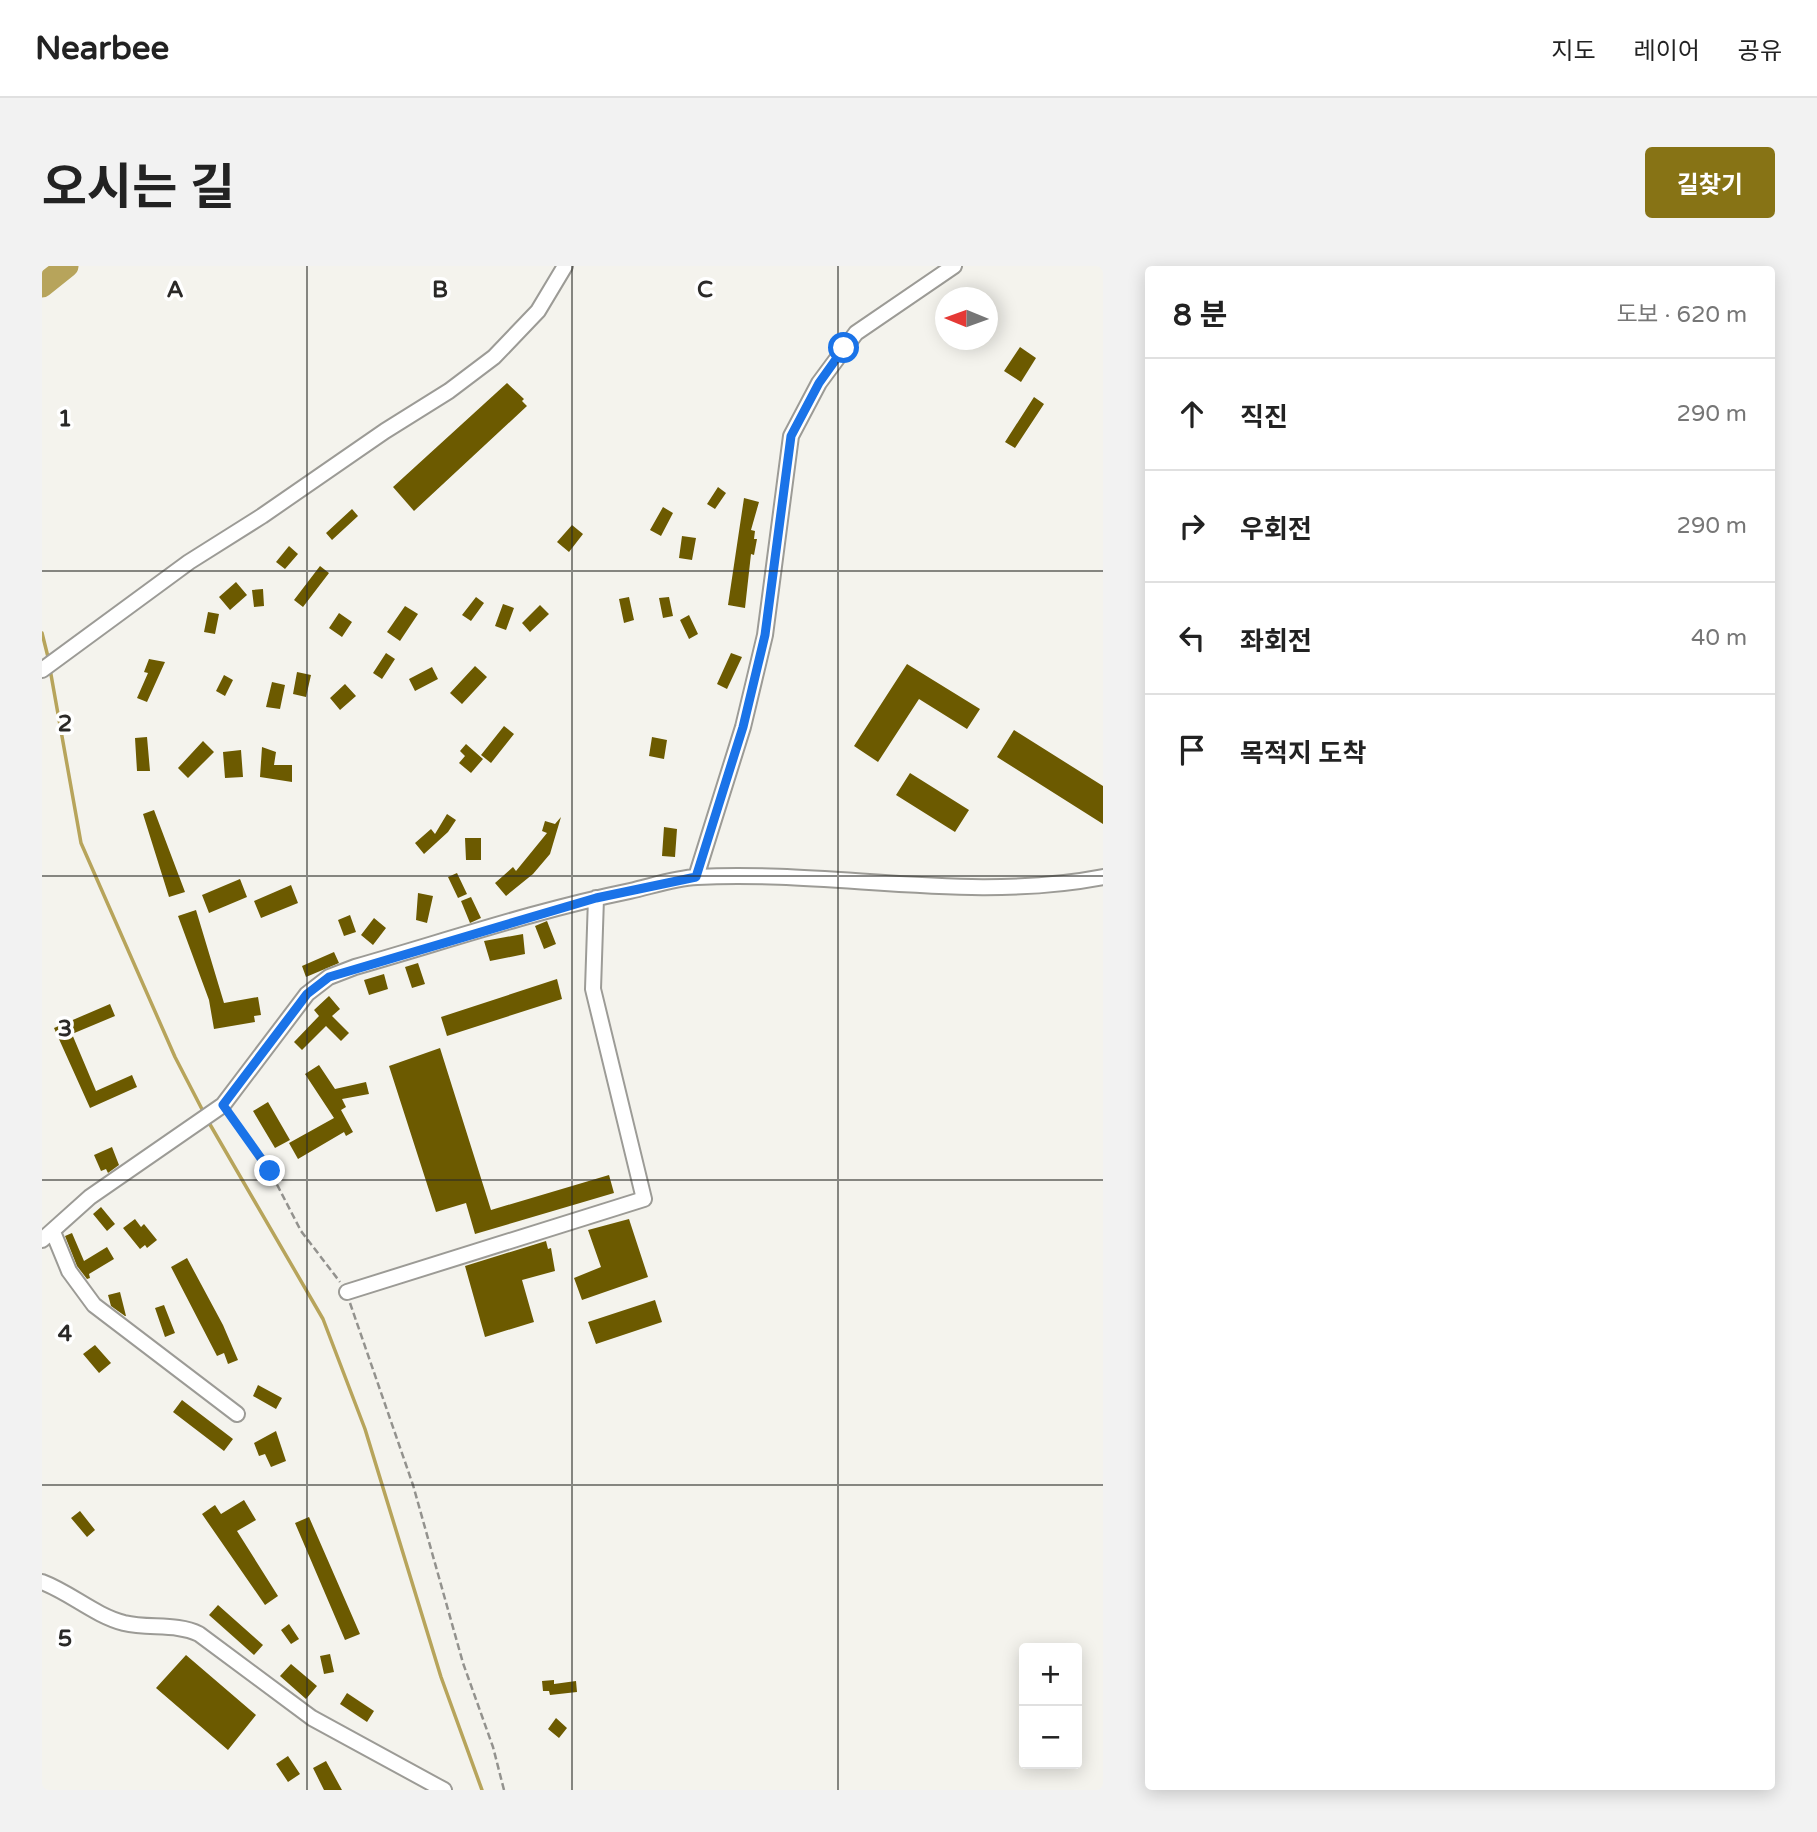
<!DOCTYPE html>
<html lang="ko">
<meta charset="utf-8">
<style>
body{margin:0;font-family:"Varela Round","Noto Sans KR",sans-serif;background:#f2f2f2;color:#222}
.controls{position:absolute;right:21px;bottom:21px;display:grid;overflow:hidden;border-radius:7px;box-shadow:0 4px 18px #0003}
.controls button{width:63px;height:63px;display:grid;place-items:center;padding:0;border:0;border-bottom:2px solid #e0e0e0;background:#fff;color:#222;font:35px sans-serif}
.compass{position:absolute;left:893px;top:21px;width:63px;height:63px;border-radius:50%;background:#fff;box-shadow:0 4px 18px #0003;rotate:271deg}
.stop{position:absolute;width:21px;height:21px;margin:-16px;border:5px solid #1a73e8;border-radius:50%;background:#fff}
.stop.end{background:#1a73e8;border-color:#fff;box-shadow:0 2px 7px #0008}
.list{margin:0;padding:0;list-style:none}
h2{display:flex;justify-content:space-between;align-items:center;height:91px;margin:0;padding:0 28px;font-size:30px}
h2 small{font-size:23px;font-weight:400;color:#767676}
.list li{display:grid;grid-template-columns:46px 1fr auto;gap:21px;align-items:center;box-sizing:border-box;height:112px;padding:0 28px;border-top:2px solid #e0e0e0}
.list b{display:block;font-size:26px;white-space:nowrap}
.list em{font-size:23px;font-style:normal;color:#767676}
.icon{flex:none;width:38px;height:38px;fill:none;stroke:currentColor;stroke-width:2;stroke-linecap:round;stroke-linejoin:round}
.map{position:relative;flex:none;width:1061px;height:1524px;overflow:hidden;border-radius:7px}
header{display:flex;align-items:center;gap:42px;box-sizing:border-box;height:98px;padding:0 35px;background:#fff;border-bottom:2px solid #e0e0e0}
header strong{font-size:33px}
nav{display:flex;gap:38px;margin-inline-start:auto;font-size:24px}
.intro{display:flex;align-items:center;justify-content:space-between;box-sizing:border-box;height:168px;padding:0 42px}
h1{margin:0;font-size:49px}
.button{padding:18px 32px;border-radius:7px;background:#877315;color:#fff;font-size:24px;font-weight:700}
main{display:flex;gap:42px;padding:0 42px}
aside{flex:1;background:#fff;border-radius:7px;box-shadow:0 4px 18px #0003}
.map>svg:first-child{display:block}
</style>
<header>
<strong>Nearbee</strong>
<nav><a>지도</a><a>레이어</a><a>공유</a></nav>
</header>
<div class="intro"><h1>오시는 길</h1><a class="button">길찾기</a></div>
<main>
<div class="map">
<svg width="1061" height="1524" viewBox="0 0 1061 1524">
<rect width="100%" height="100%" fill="#f4f3ed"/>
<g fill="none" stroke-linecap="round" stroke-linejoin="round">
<path stroke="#b7a45b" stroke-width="3.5" d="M0,367L7,395
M8,403L39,577L133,791L163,849
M166,855L281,1053L323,1163L399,1411L440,1524"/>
<path stroke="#b7a45b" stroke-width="23" d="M0,20L25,0"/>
</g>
<path fill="#6c5a00" d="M978,81L994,92L979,116L962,105Z
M465,117L482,133L480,135L485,140L372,245L351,221Z
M992,131L1002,138L973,182L963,176Z
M676,221L684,227L673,243L665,238Z
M702,232L717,236L709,264L713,265L712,273H715L712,289L709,288L703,342L686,339Z
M621,241L631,247L619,270L608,264Z
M310,243L316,250L290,274L284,267Z
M530,259L541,268L527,286L515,276Z
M640,270L654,272L650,294L637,292Z
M247,280L256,288L243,303L234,296Z
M278,300L287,307L261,341L252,334Z
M194,316L205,329L188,344L177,331Z
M221,323L222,340L212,341L210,324Z
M434,331L442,337L429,355L420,349Z
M587,331L592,354L582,357L577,333Z
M627,331L631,350L621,352L617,332Z
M461,338L472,342L464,364L453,360Z
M498,339L507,348L488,366L480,357Z
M363,340L376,348L358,375L345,366Z
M166,346L177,348L173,368L162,366Z
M297,347L310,356L300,371L287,362Z
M647,349L656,368L647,373L638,354Z
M344,387L353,393L340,413L331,407Z
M689,387L700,391L685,423L675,418Z
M107,393L123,396L105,436L95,432L106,407L102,406Z
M865,398L938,443L925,463L877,433L836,496L812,480Z
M433,400L445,411L420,438L408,427Z
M390,401L396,413L373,425L367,413Z
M255,406L269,409L264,431L251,428Z
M182,409L191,414L183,430L174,425Z
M230,416L243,419L238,443L224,441Z
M303,418L314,430L298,444L288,432Z
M462,460L472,468L449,497L439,489Z
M972,464L1061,520V558L955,491Z
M105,471L108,505H95L93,472Z
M610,471L625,474L622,493L607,490Z
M161,475L172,486L146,512L136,502Z
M424,478L441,493L429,507L417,497L423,490L418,485Z
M220,481L234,486L232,499H250V516L218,511Z
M199,484L201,511L183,512L181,486Z
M868,507L927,544L913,566L854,529Z
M112,544L143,626L127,631L101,548Z
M405,548L414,554L406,566L382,588L373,577L389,563L393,568Z
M519,551L508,588L491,608L464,630L453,617L471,601L474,605L505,567L500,565L503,555L513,558Z
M622,561L635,563L633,591L620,590Z
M423,572H439V594H424Z
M415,607L425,628L416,632L406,611Z
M198,613L205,631L167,647L160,629Z
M249,619L256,637L219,652L212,635Z
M376,627L391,630L385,657L374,654Z
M429,631L439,652L428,657L419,635Z
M154,644L182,737L216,731L219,749L212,750L213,756L172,763L167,734L136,650Z
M308,649L314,666L302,670L296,654Z
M332,652L344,662L331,679L319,669Z
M505,655L514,678L502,683L493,660Z
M481,668L483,688L448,695L442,675Z
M292,686L297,697L264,711L260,700Z
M376,697L383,718L370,722L363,701Z
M342,708L346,723L327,729L322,714Z
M515,713L520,733L405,770L399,751Z
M287,730L298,743L290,750L307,767L299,775L284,760L260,784L252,776L277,750L272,744Z
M68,738L73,750L30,768L54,825L90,809L95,821L48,842L12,762Z
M398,782L449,944L567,909L572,927L433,968L424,937L394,946L347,800Z
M277,799L293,823L324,816L327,828L300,833L304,841L299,844L311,866L304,870L302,866L256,893L247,877L292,852L263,808Z
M226,836L248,874L233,882L211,845Z
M70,881L77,899L66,907L64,903L59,905L52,889Z
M59,941L73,958L65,965L51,948Z
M93,953L99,961L102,958L115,974L105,982L103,979L98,983L81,962Z
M587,953L606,1011L540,1034L532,1012L559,1001L546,964Z
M30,967L42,995L65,981L72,993L47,1008L48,1012L45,1013L35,1000L23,970Z
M504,975L506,983L509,982L513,1005L480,1014L492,1056L443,1071L423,1000Z
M145,992L181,1059L196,1094L186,1098L182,1087L175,1090L129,1001Z
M78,1026L84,1050H83L69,1040L66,1029Z
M613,1034L620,1056L554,1078L546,1056Z
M122,1039L133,1067L123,1071L113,1042Z
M53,1079L69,1097L57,1107L41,1088Z
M216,1119L240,1132L234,1143L211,1130Z
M140,1134L191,1173L182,1185L131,1146Z
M234,1165L244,1195L229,1201L223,1188L217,1190L212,1177Z
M202,1234L214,1254L195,1265L236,1330L223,1339L160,1248L173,1239L179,1248Z
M38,1245L53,1264L45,1271L29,1252Z
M267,1251L318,1368L303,1374L253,1257Z
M176,1339L221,1379L212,1389L167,1349Z
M247,1358L257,1373L249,1378L239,1364Z
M288,1388L292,1406L282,1408L278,1390Z
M144,1389L214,1449L186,1484L114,1422Z
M249,1398L275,1420L264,1433L238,1410Z
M512,1414V1418L534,1415L535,1426L508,1429L507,1425H501L500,1415Z
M305,1427L332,1445L325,1456L298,1438Z
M514,1452L525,1462L517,1472L506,1463Z
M246,1490L258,1508L246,1516L234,1498Z
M284,1495L300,1524H282L271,1502Z"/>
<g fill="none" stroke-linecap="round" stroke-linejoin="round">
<defs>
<path id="street" d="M0,404L147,296L220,250L343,165L407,125L452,91L496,45L523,0
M654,611L701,461L723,369L749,170L777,117L814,67L912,0
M11,966L27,1005L52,1039L195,1148
M0,974L48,931L181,839L265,728L287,711L313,701C404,675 495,644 588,625C610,620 633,612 655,611C791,604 926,637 1061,611
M305,1026L602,933L551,723L554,632
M0,1316C29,1327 52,1349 82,1357C107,1363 135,1357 157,1368L270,1452L402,1524"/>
</defs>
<use href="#street" stroke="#9c9b96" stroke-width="18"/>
<path stroke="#93928e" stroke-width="2.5" stroke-dasharray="7 3.5" stroke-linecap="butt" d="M188,849L228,905L259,965L298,1016
M308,1037L371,1219L421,1397L451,1481L462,1524"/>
<use href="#street" stroke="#fff" stroke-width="14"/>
</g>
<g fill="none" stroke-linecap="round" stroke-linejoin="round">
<path stroke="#1a73e8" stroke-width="9" d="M228,905L181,839L265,728L287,711L554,632L654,611L701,461L723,369L749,170L777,117L802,82"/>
</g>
<path fill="none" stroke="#2a2927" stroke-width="2" stroke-opacity="0.55" d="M265,0V1524M530,0V1524M796,0V1524M0,305H1061M0,610H1061M0,914H1061M0,1219H1061"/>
<g font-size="23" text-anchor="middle" font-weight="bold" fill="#2a2927" stroke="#fff" stroke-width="7" stroke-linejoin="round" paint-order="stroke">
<text x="133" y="31">A</text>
<text x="398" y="31">B</text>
<text x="663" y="31">C</text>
<text x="23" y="160">1</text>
<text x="23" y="465">2</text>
<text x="23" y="770">3</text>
<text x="23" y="1075">4</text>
<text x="23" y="1380">5</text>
</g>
</svg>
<div class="controls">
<button>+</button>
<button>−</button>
</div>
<svg class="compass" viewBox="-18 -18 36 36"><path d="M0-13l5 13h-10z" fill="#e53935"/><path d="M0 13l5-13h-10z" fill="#767676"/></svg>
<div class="stop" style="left:802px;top:82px"></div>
<div class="stop end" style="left:228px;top:905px"></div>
</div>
<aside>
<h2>8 분<small>도보 · 620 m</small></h2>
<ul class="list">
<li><svg class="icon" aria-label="ahead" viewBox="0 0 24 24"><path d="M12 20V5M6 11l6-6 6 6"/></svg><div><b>직진</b></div><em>290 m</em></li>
<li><svg class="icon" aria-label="right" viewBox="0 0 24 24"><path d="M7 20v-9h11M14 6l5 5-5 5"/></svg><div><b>우회전</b></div><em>290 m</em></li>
<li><svg class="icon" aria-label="left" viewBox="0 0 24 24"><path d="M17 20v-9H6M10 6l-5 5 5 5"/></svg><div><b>좌회전</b></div><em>40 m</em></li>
<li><svg class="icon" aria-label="arrive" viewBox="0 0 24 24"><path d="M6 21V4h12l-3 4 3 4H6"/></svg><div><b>목적지 도착</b></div></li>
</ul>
</aside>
</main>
